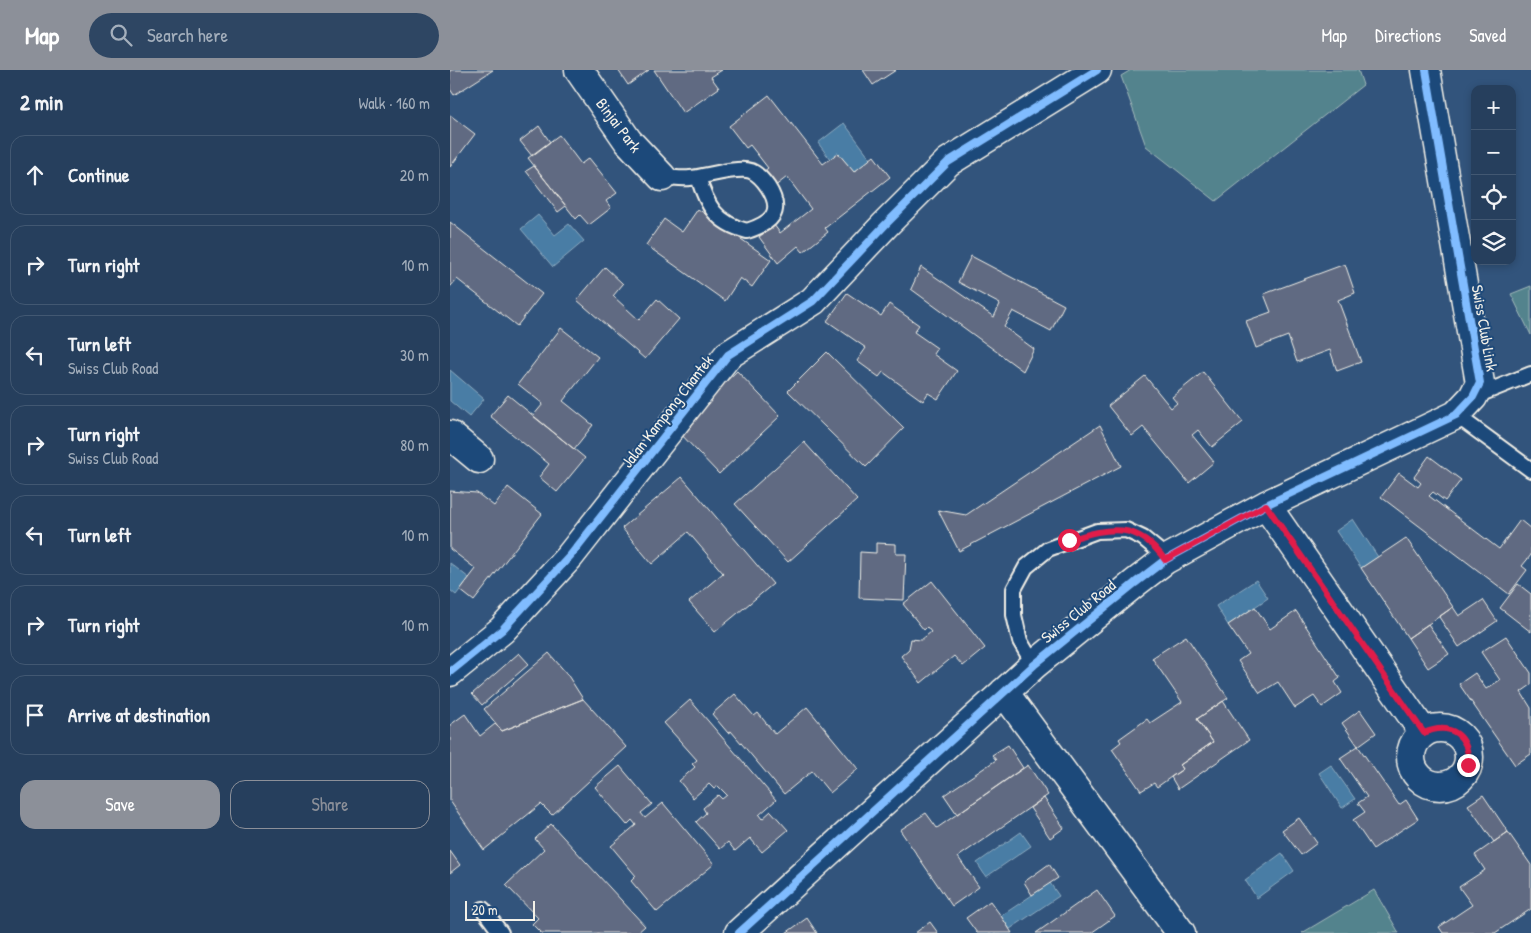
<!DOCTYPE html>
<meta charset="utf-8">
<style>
body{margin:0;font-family:"Patrick Hand",sans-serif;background:#2e4663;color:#f1f3f6}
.controls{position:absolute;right:15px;top:15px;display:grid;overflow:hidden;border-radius:10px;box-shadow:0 2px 8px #0003}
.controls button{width:45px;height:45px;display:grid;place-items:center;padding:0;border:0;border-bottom:1px solid #425872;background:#263f5d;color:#f1f3f6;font:25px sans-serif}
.scale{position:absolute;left:15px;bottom:12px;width:70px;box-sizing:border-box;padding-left:5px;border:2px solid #f4f1e8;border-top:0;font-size:14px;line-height:18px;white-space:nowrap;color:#f4f1e8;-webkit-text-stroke:4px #1f4a7a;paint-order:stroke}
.stop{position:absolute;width:15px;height:15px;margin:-11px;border:4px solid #e11d48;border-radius:50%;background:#fff}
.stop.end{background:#e11d48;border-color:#fff;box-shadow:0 1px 5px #0008}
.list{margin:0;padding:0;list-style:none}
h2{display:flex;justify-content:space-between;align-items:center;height:65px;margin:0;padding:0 20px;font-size:21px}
h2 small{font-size:16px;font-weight:400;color:#a4afbc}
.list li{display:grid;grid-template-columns:32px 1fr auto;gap:15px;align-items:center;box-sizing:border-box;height:80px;margin:0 10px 10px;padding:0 10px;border:1px solid #425872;border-radius:15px}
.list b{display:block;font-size:19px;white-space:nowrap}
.list p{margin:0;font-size:16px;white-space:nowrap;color:#a4afbc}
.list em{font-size:16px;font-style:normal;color:#a4afbc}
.actions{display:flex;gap:10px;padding:15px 20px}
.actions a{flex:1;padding:11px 0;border:1px solid #8c9099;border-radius:15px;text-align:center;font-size:18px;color:#8c9099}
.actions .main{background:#8c9099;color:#fff}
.icon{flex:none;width:28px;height:28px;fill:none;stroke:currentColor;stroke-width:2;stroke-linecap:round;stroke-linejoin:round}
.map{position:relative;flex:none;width:1081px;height:863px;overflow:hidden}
header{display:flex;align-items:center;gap:30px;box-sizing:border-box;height:70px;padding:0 25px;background:#8c9099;color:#fff}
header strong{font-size:24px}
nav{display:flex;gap:28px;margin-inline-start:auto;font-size:18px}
.search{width:350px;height:45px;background:#2e4663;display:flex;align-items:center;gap:12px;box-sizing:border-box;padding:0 18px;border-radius:28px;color:#a4afbc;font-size:19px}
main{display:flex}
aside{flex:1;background:#263f5d}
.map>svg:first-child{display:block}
</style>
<header>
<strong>Map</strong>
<div class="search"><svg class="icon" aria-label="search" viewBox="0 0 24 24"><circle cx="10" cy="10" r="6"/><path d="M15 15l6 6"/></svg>Search here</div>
<nav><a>Map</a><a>Directions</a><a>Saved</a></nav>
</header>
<main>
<aside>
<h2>2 min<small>Walk · 160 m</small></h2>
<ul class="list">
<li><svg class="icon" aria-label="ahead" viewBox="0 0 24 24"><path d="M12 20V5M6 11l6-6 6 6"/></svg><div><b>Continue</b></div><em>20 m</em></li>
<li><svg class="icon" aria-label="right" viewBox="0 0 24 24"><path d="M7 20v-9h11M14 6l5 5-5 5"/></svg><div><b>Turn right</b></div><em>10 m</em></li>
<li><svg class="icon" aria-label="left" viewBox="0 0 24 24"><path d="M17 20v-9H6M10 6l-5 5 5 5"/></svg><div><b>Turn left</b><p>Swiss Club Road</p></div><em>30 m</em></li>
<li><svg class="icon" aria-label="right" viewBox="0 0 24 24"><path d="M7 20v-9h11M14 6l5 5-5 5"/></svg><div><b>Turn right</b><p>Swiss Club Road</p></div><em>80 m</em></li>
<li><svg class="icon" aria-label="left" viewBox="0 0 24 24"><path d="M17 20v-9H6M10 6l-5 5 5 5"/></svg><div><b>Turn left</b></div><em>10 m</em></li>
<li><svg class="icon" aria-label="right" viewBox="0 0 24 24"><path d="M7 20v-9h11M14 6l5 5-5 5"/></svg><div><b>Turn right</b></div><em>10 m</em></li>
<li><svg class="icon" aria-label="arrive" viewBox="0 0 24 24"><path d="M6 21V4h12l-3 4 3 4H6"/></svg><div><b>Arrive at destination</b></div></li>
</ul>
<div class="actions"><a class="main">Save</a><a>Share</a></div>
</aside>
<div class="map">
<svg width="1081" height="863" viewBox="0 0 1081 863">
<rect width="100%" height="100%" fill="#32547c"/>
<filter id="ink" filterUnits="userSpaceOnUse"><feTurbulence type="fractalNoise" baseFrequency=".02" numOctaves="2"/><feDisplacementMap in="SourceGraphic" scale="10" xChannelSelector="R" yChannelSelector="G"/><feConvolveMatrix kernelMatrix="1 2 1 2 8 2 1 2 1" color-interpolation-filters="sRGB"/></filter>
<g filter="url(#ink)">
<path fill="#52838d" stroke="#a3baba" d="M681,0H908L913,15L766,131L696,76L671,6Z
M1081,216V265L1061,224Z
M924,820L949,863H852Z"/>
<path fill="#487da5" stroke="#8dabc0" d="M394,53L421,89L404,102L388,83L380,89L368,73Z
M88,145L105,165L119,154L134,171L103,197L71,159Z
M0,300L34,329L19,347L0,331Z
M903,449L928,487L911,498L886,461Z
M0,493L19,508L6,525L0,520Z
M806,510L818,528L778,555L766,536Z
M881,695L905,729L892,738L869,703Z
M571,762L581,776L536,807L527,793Z
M832,783L844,801L807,828L795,810Z
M600,813L609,826L560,859L551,846Z"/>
<path fill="#606a82" stroke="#f4f1e8" d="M0,0H43L4,25L0,19Z
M168,0H199L178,15Z
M204,0H272L261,7L269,18L233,43Z
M413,0H446L423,15Z
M319,25L373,94L388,83L404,102L424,86L440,107L375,158L378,162L353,182L348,176L328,193L309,167L324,155L330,163L361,139L337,107L315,124L303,110L318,98L300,75L296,78L279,56Z
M0,45L25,64L0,97Z
M89,56L100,72L82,86L70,71Z
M109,65L131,94L139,88L167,123L156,131L161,138L139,155L130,145L126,149L78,88Z
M84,96L116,136L108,142L76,101Z
M248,139L321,190L302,217L290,208L275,231L196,175L214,149L232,162Z
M0,152L92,224L67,256L7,209L0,217Z
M521,186L614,235L601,261L563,241L554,257L584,279L573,301L461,219L471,197L544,247L550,234L508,212Z
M895,194L905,223L888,230L911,292L887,301L880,280L847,292L838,266L806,278L796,251L821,242L814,224Z
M155,197L173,214L163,226L189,250L207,229L229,249L195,289L127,230Z
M397,223L431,246L439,234L469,255L464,262L487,278L483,284L507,301L488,329L478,323L473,331L433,302L429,307L407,291L416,278L377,251Z
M111,258L148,287L113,331L143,355L124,379L83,346L93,334L68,314Z
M377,282L454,358L416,397L338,321Z
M287,301L330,346L269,404L226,359Z
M753,302L793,352L762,377L748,360L742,365L764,392L739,413L693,357L682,366L658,336L695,306L721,338L727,333L722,327Z
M58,325L135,388L107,422L89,407L99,394L40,346Z
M650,355L671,396L509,481L488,440L516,445Z
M354,372L407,430L338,492L285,434Z
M979,386L1011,410L995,431L983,422L979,426L1049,479L1070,450L1081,459V485L1072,496L1077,500L1059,524L931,427L949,403L968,417L971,413L964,407Z
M232,407L323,514L265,562L239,532L273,503L238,462L202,494L172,458Z
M58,417L92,444L24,531L10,520L26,499L0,479V421L27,423L44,436Z
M956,468L1003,537L958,568L911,498Z
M426,473L446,474V484H456L454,530L409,528L410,482L426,483Z
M482,511L535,578L513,596L504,586L471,613L451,586L459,579L461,569L471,570L481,562L477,557L474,560L453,534Z
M1068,514L1081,524V562L1050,538Z
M1033,530L1047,551L1009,577L989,547L1003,537L1009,546Z
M805,537L820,559L846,541L890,608L885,612L892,623L872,637L864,626L845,638L828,612L810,623L788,591L798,584L778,555Z
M978,554L999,584L978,598L958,568Z
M736,566L778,628L747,649L763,672L730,695L733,699L721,707L707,717L704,713L691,721L662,679L671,672L669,669L697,649L700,653L732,632L702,588Z
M1056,566L1081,603V615L1071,622L1081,638V684L1065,695L1009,614L1025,603L1036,619L1050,610L1031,582Z
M69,583L79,594L32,635L22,624Z
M99,583L117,604L133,629L52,661L34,639Z
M285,624L304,646L308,643L325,664L357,637L408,699L380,723L362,701L334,724L281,661L278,663L262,644Z
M133,629L176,677L102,745L91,734L34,780L0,731V655L15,644L30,666L45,654L52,661Z
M240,630L326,730L309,745L312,749L321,741L338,760L312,782L300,768L285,781L278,772L270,779L246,752L256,743L253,738L268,725L272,729L277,725L268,716L264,719L259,714L243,728L229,711L245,697L242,694L247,690L214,653Z
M773,631L799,670L728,719L721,707L733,699L730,695L763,672L747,649Z
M910,640L926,663L908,676L892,653Z
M558,675L573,698L507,744L494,725L546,690L542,685Z
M908,676L949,735L956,730L968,749L923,779L903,750L915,742L908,733L917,727L890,688Z
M578,695L598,725L508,787L529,817L502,836L450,760L476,743L487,758Z
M170,696L202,734L191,743L195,748L213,733L264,794L207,842L181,811L186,806L161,776L186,755L182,750L177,755L145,717Z
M1033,725L1058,762L1044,772L1018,735Z
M594,728L614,758L600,768L580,738Z
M849,748L867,773L851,785L832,760Z
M101,754L195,856L187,863H91L82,854L88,848L56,815L94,779L85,769Z
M1058,762L1081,795V839L1045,863H993L989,857L1022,835L1009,817L1035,800L1025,785Z
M0,781L10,795L0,803Z
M599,794L608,808L582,825L574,812Z
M647,820L665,846L641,863H586Z
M540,831L551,846L562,863H527L516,848Z
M357,848L367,863H336Z
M480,852L488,863H465Z"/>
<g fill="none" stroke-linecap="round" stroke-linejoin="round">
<defs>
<path id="lane" d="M212,107C221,107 231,109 240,108C255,107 287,96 301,101C308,104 314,111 318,117C334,142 322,153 297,161C266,153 257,136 248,107
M1026,326L1081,304
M1006,345L1081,400
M584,595L570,571L564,545V519L576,497L598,479L647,461L676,460L693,468L710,482L715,490
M33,839L51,863"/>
<path id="street" d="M129,0L178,71L212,107
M0,365L29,389
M816,435L974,663
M0,602L52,560L120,486L278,285L363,231L435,155L498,92L647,0
M554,622L731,863
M961 687a29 29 0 1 1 58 0a29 29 0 1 1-58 0Z
M289,863L584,595L685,513L715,490L816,435L1006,345L1023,327L1030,313L976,0"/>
</defs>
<use href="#lane" stroke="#f4f1e8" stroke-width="18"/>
<use href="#street" stroke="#f4f1e8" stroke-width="31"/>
<use href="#lane" stroke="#1f4a7a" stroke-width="14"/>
<use href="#street" stroke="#1f4a7a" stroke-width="28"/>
<defs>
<path id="cycleway" d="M0,602L52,560L120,486L278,285L363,231L435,155L498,92L647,0
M289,863L584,595L685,513L715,490L816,435L1006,345L1023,327L1030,313L976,0"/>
</defs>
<use href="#cycleway" stroke="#1f4a7a" stroke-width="11"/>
<use href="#cycleway" stroke="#80bcff" stroke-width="8"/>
</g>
</g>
<g fill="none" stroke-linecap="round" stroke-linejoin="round" filter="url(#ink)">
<path stroke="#e11d48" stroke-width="6" d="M619,470C659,457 688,451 715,490L816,435L974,663C1001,651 1020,666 1018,695"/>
</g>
<g text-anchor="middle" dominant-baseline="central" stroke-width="4" stroke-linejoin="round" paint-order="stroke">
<g font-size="16" fill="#f4f1e8" stroke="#1f4a7a">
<text transform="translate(169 55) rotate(53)">Binjai Park</text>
<text transform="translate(1035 258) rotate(80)">Swiss Club Link</text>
<text transform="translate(217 341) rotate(-52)">Jalan Kampong Chantek</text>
<text transform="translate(628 541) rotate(-39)">Swiss Club Road</text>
</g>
</g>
</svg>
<div class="controls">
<button>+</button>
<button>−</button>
<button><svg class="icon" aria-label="locate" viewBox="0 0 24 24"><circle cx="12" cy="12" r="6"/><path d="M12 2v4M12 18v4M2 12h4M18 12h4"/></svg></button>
<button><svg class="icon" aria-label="layers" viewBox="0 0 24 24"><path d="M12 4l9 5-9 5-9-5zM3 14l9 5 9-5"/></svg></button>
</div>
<div class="scale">20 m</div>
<div class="stop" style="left:619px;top:470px"></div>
<div class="stop end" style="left:1018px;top:695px"></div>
</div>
</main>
